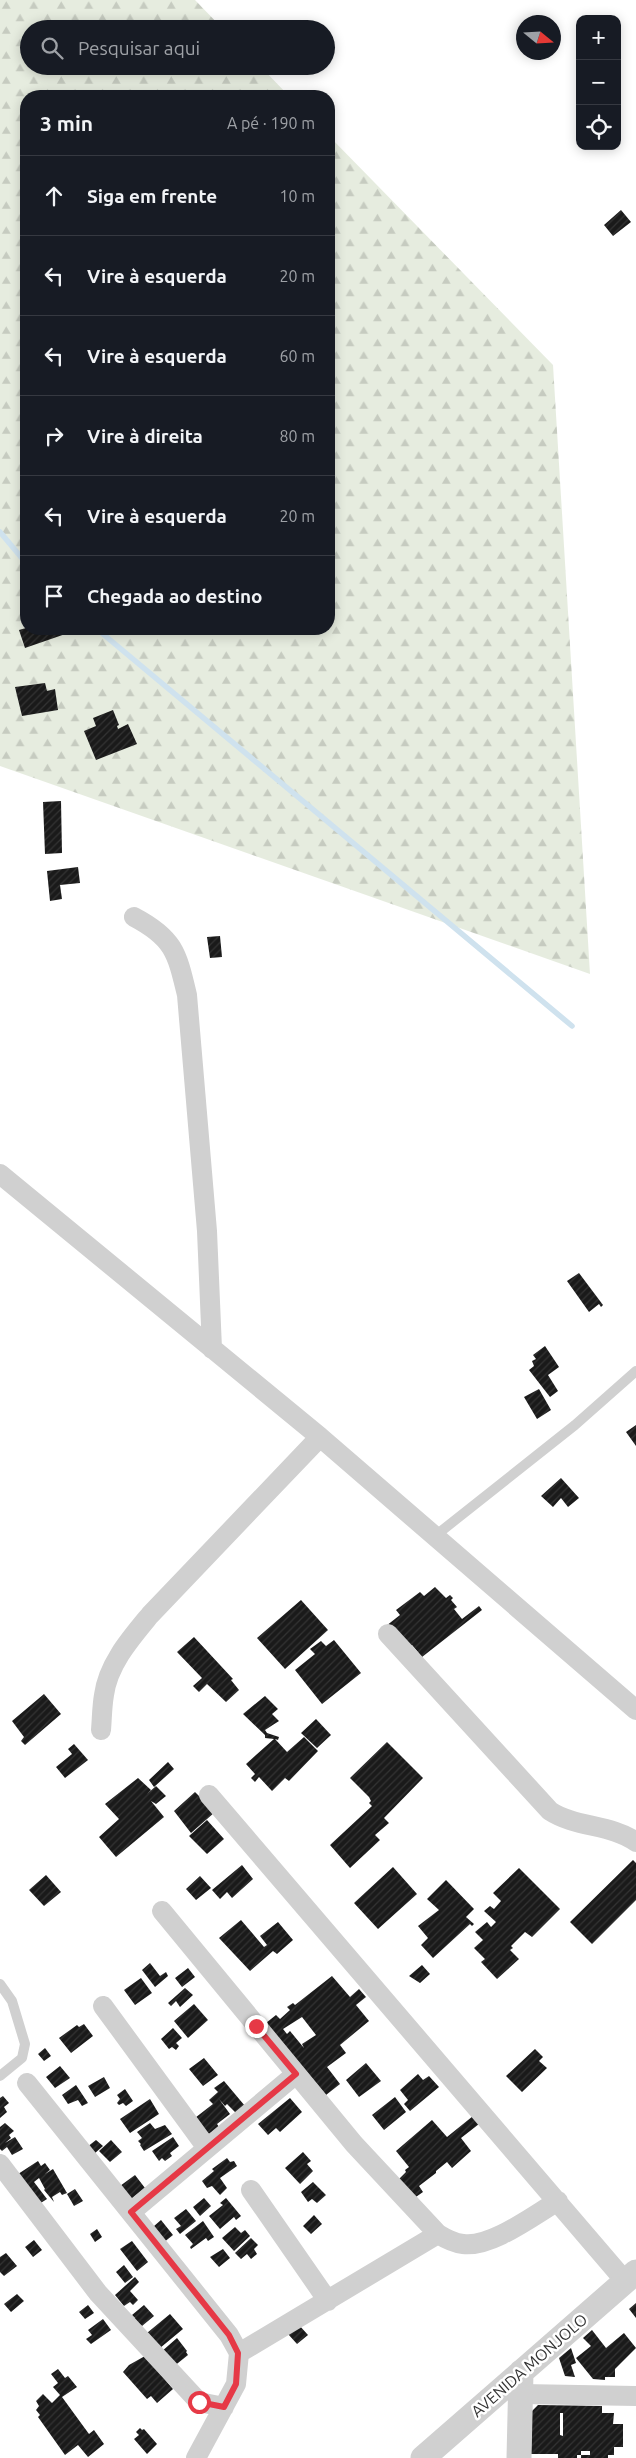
<!DOCTYPE html>
<html lang="pt">
<meta charset="utf-8">
<style>
body{margin:0;font-family:Ubuntu,sans-serif;background:#242831;color:#f1f3f6}
.controls{position:absolute;right:15px;top:15px;display:grid;overflow:hidden;border-radius:10px;box-shadow:0 2px 12px #0003}
.controls button{width:45px;height:45px;display:grid;place-items:center;padding:0;border:0;border-bottom:1px solid #363941;background:#171b24;color:#f1f3f6;font:25px sans-serif}
.compass{position:absolute;left:516px;top:15px;width:45px;height:45px;border-radius:50%;background:#171b24;box-shadow:0 2px 12px #0003;rotate:108deg}
.stop{position:absolute;width:15px;height:15px;margin:-11px;border:4px solid #e63946;border-radius:50%;background:#fff}
.stop.end{background:#e63946;border-color:#fff;box-shadow:0 1px 5px #0008}
.list{margin:0;padding:0;list-style:none}
h2{display:flex;justify-content:space-between;align-items:center;height:65px;margin:0;padding:0 20px;font-size:21px}
h2 small{font-size:16px;font-weight:400;color:#9ea1a6}
.list li{display:grid;grid-template-columns:32px 1fr auto;gap:15px;align-items:center;box-sizing:border-box;height:80px;padding:0 20px;border-top:1px solid #363941}
.list b{display:block;font-size:19px;white-space:nowrap}
.list em{font-size:16px;font-style:normal;color:#9ea1a6}
.icon{flex:none;width:28px;height:28px;fill:none;stroke:currentColor;stroke-width:2;stroke-linecap:round;stroke-linejoin:round}
.map{position:relative;flex:none;width:636px;height:2458px;overflow:hidden}
.search{position:absolute;background:#171b24;box-shadow:0 2px 12px #0003;left:20px;top:20px;width:315px;height:55px;display:flex;align-items:center;gap:12px;box-sizing:border-box;padding:0 18px;border-radius:28px;color:#9ea1a6;font-size:19px}
.panel{position:absolute;background:#171b24;box-shadow:0 2px 12px #0003;left:20px;top:90px;width:315px;height:545px;border-radius:20px}
.map>svg:first-child{display:block}
</style>
<div class="map">
<svg width="636" height="2458" viewBox="0 0 636 2458">
<defs>
<pattern id="forest-firs" width="22" height="20" patternUnits="userSpaceOnUse" patternTransform="scale(1.25)"><rect width="22" height="20" fill="#e6ecdf"/><path d="M5 1l3.5 6h-7zM16 11l3.5 6h-7z" fill="#c6cbc0"/></pattern>
<pattern id="building-hatch" width="6" height="6" patternUnits="userSpaceOnUse" patternTransform="scale(1.25)"><rect width="6" height="6" fill="#1a1a1a"/><path d="M-1 1l2-2M0 6l6-6M5 7l2-2" fill="none" stroke="#333"/></pattern>
</defs>
<rect width="100%" height="100%" fill="#fff"/>
<path fill="url(#forest-firs)" d="M0,0H195L223,29H29V66H260L289,96H26V629H329V136L553,365L590,974L0,766Z"/>
<g fill="none" stroke-linecap="round" stroke-linejoin="round">
<path stroke="#cfe2ee" stroke-width="5.5" d="M0,532L26,563
M97,629L572,1026"/>
</g>
<path fill="url(#building-hatch)" fill-rule="evenodd" d="M621,210L631,222L613,236L604,225Z
M26,628L73,629L74,631L25,648L19,630Z
M45,683L47,691L55,689L58,710L22,716L15,687Z
M113,710L119,725L117,726L118,729L128,724L137,744L96,760L84,731L96,726L93,718Z
M61,801L62,853L45,854L43,802Z
M78,867L80,883L60,885L62,899L50,901L47,871Z
M220,936L222,957L210,958L207,937Z
M579,1273L603,1305L601,1307L599,1304L589,1312L567,1281Z
M545,1346L559,1367L548,1375L558,1391L550,1397L529,1370L534,1366L532,1361L536,1359L533,1355Z
M539,1389L551,1410L537,1419L524,1397Z
M636,1425V1446L626,1432Z
M561,1478L579,1498L568,1507L561,1498L553,1507L541,1496Z
M435,1587L446,1598L450,1595L453,1598L451,1600L457,1607L454,1609L462,1619L479,1606L482,1610L422,1657L412,1645L405,1650L386,1626L400,1615L396,1610L420,1592L424,1596Z
M301,1600L328,1630L285,1669L257,1638Z
M194,1637L233,1679L231,1680L239,1690L226,1702L207,1684L199,1692L193,1686L202,1678L177,1652Z
M334,1640L361,1673L322,1704L295,1670L315,1654L310,1649L321,1641L326,1646Z
M44,1694L61,1714L25,1745L21,1741L24,1737L12,1721Z
M265,1696L278,1709L272,1714L279,1721L265,1730L267,1733L279,1737L278,1740L275,1739L287,1752L304,1737L318,1751L289,1781L285,1778L272,1791L259,1777L255,1782L251,1778L255,1774L246,1764L274,1739L265,1738V1735L243,1714Z
M316,1719L331,1735L317,1748L301,1733Z
M387,1742L423,1778L384,1818L389,1823L375,1835L380,1840L350,1868L330,1845L372,1806L369,1803L371,1801L369,1797L350,1778Z
M74,1744L88,1760L65,1778L56,1767L72,1754L68,1749Z
M168,1762L174,1769L154,1787L149,1780Z
M138,1778L151,1790L147,1794L156,1786L166,1796L156,1804L151,1801L164,1817L116,1857L99,1837L119,1819L105,1804Z
M195,1792L215,1812L191,1833L174,1811Z
M207,1820L224,1839L207,1854L189,1836Z
M633,1860L636,1863V1900L592,1944L570,1922Z
M242,1865L253,1879L232,1898L227,1892L220,1899L212,1890Z
M393,1867L417,1894L378,1929L354,1903Z
M519,1868L560,1909L532,1937L525,1932L511,1946L513,1948L510,1950L519,1959L497,1979L481,1962L485,1959L474,1948L483,1940L475,1932L487,1922L491,1927L496,1922L484,1911L490,1906L494,1909L501,1901L493,1893Z
M46,1875L61,1892L44,1906L29,1890Z
M200,1876L211,1888L196,1900L186,1889Z
M446,1880L474,1909L466,1917L474,1924L472,1926L470,1924L433,1958L421,1945L428,1938L418,1926L439,1910L427,1899Z
M241,1920L264,1947L267,1945L260,1936L278,1922L293,1940L277,1954L273,1951L250,1971L219,1938Z
M150,1963L160,1976L166,1972L168,1976L155,1987L142,1970Z
M422,1965L430,1974L420,1983L409,1976Z
M188,1968L195,1977L182,1987L175,1978Z
M332,1976L350,1997L359,1989L366,1997L356,2005L369,2021L340,2045L346,2053L327,2067L340,2084L326,2095L266,2023L276,2015L280,2019L290,2010L287,2007L293,2003L295,2005ZM302,2017L316,2035L302,2044L304,2048L290,2031L287,2034L283,2029Z
M141,1978L152,1993L135,2005L124,1990Z
M185,1988L193,1995L180,2007L176,2001L171,2006L168,2003Z
M194,2004L208,2020L188,2038L174,2021Z
M84,2024L93,2036L71,2053L59,2038L77,2025L79,2027Z
M173,2028L182,2038L176,2043L179,2046L176,2050L172,2047L169,2049L161,2039Z
M45,2048L51,2056L44,2061L38,2054Z
M535,2049L543,2057L539,2061L547,2068L522,2092L506,2076Z
M204,2058L218,2075L203,2086L189,2069Z
M366,2063L381,2081L359,2097L346,2080Z
M60,2066L70,2078L55,2088L46,2077Z
M418,2074L423,2080L429,2076L439,2087L410,2111L404,2104L408,2100L400,2090Z
M104,2077L110,2088L95,2097L88,2086Z
M224,2081L245,2106L236,2113L227,2104L225,2106L219,2099L230,2114L217,2124L219,2127L209,2134L191,2121L213,2104L209,2100L218,2092L214,2088Z
M76,2085L88,2103L82,2106L78,2100L68,2104L62,2095Z
M125,2089L133,2101L126,2106L123,2103L119,2105L117,2103L120,2099L117,2095Z
M3,2096L9,2103L4,2107L7,2112L0,2118V2098Z
M395,2097L406,2112L384,2130L372,2115Z
M290,2098L302,2112L280,2132L276,2128L268,2135L258,2124Z
M150,2099L159,2114L130,2133L120,2119Z
M473,2116L479,2124L461,2138L471,2151L452,2168L447,2162L436,2171V2173L419,2186L423,2192L413,2199L397,2181L406,2172L405,2170L409,2167L396,2151L432,2120L447,2137Z
M5,2123L14,2131L9,2135L11,2138L5,2143L15,2137L23,2149L12,2155L7,2147L2,2151L0,2149V2127Z
M150,2123L155,2129L165,2125L172,2134L144,2151L140,2145L141,2144L138,2141L142,2138L137,2132Z
M173,2137L179,2146L170,2153L172,2156L165,2161L162,2158L159,2161L152,2151Z
M96,2140L103,2146L94,2154L87,2147Z
M111,2140L122,2152L110,2162L99,2151Z
M303,2152L311,2161L307,2164L313,2171L300,2184L285,2168Z
M227,2158L230,2162L234,2161L237,2166L220,2178L227,2188L220,2195L212,2186L207,2188L202,2181L214,2171L212,2169Z
M38,2161L41,2166L45,2163L50,2170L45,2174L53,2169L67,2193L62,2195L60,2192L52,2197L54,2202L44,2190L45,2189L39,2178L34,2182L47,2199L36,2206L15,2176Z
M135,2175L145,2188L130,2200L120,2186Z
M313,2182L326,2195L317,2203L312,2199L308,2202L301,2192Z
M75,2189L83,2201L74,2206L67,2194Z
M204,2198L211,2206L200,2216L193,2207Z
M226,2198L241,2216L236,2220L234,2217L220,2229L209,2216L223,2205L220,2203Z
M186,2209L196,2221L180,2234L176,2229L181,2226L174,2218Z
M314,2215L322,2224L311,2234L303,2226Z
M161,2220L173,2235L158,2247L146,2233Z
M203,2221L214,2237L208,2241L206,2238L191,2249L190,2247L193,2244L185,2235Z
M235,2227L241,2233L245,2230L250,2236L234,2251L222,2238Z
M97,2229L102,2237L95,2242L90,2234Z
M251,2238L258,2245L254,2249L257,2254L251,2259L247,2254L241,2259L235,2253Z
M34,2240L42,2250L33,2257L25,2247Z
M132,2241L148,2262L137,2271L120,2249Z
M223,2249L230,2258L219,2267L210,2257Z
M6,2253L17,2266L4,2276L0,2272V2257Z
M124,2265L133,2277L125,2283L116,2272Z
M135,2277L139,2282L130,2291L138,2300L133,2305L130,2302L124,2306L115,2295Z
M17,2294L24,2301L11,2312L4,2304Z
M636,2303V2318L629,2309Z
M88,2305L94,2313L85,2319L79,2312Z
M144,2305L154,2316L142,2326L133,2320L135,2318L132,2315Z
M170,2314L183,2329L160,2348L147,2333Z
M103,2319L111,2330L91,2344L86,2339L92,2335L88,2330Z
M299,2325L308,2335L297,2344L288,2334Z
M592,2330L606,2348L624,2333L636,2348L615,2369V2377H605V2380L593,2379L576,2358L591,2346L583,2338Z
M177,2338L187,2351L186,2352L188,2355L173,2367L161,2352Z
M571,2348L576,2363L571,2365L575,2377L565,2376L559,2358Z
M145,2356L173,2389L157,2403L151,2396L147,2399L123,2372L129,2365Z
M58,2369L65,2378L68,2376L77,2387L62,2397L89,2434L94,2430L104,2444L88,2457L78,2445L65,2455L38,2417L40,2415L36,2410L39,2406L36,2401L43,2394L52,2403L60,2395L53,2387L58,2383L51,2374Z
M538,2405L602,2406V2413H614L613,2424H623V2447H614V2455H608V2458H581V2455H590V2451H581V2455H577V2458H558V2454H531L532,2411ZM560,2413H563V2436L560,2435Z
M140,2428L142,2430L144,2429L157,2444L147,2454L134,2439L139,2435L136,2432Z"/>
<g fill="none" stroke-linecap="round" stroke-linejoin="round">
<path stroke="#d0d0d0" stroke-width="10" d="M435,1536L575,1425L636,1371
M0,1984L12,2001L25,2044L22,2058L0,2076"/>
<path stroke="#d0d0d0" stroke-width="20" d="M134,917C174,938 177,953 187,995L207,1231L212,1349
M0,1174L320,1437L636,1710
M388,1634L550,1811C576,1828 611,1824 636,1842
M101,1730C102,1718 102,1706 104,1695C108,1664 131,1638 150,1615L320,1437
M209,1795L625,2281
M162,1911L354,2144L438,2234C446,2239 454,2243 463,2244C491,2248 534,2215 558,2201
M103,2006L207,2148
M27,2083L229,2335L239,2353L236,2384L196,2458
M0,2164L98,2293L199,2402L224,2407
M251,2190L328,2301
M131,2212L296,2074
M239,2353L438,2234
M521,2394L636,2396"/>
<path stroke="#d0d0d0" stroke-width="25" d="M423,2458L636,2272
M519,2458L521,2372"/>
</g>
<g fill="none" stroke-linecap="round" stroke-linejoin="round">
<path stroke="#e63946" stroke-width="6" d="M199,2402L224,2407L236,2384L238,2353L229,2335L131,2212L296,2074L256,2026"/>
</g>
<g text-anchor="middle" dominant-baseline="central" stroke-width="5" stroke-linejoin="round" paint-order="stroke">
<g font-size="16" fill="#333" stroke="#fff">
<text transform="translate(529 2365) rotate(-41)">AVENIDA MONJOLO</text>
</g>
</g>
</svg>
<div class="controls">
<button>+</button>
<button>−</button>
<button><svg class="icon" aria-label="locate" viewBox="0 0 24 24"><circle cx="12" cy="12" r="6"/><path d="M12 2v4M12 18v4M2 12h4M18 12h4"/></svg></button>
</div>
<svg class="compass" viewBox="-18 -18 36 36"><path d="M0-13l5 13h-10z" fill="#e53935"/><path d="M0 13l5-13h-10z" fill="#9ea1a6"/></svg>
<div class="stop" style="left:199px;top:2402px"></div>
<div class="stop end" style="left:256px;top:2026px"></div>
<div class="search"><svg class="icon" aria-label="search" viewBox="0 0 24 24"><circle cx="10" cy="10" r="6"/><path d="M15 15l6 6"/></svg>Pesquisar aqui</div>
<section class="panel">
<h2>3 min<small>A pé · 190 m</small></h2>
<ul class="list">
<li><svg class="icon" aria-label="ahead" viewBox="0 0 24 24"><path d="M12 20V5M6 11l6-6 6 6"/></svg><div><b>Siga em frente</b></div><em>10 m</em></li>
<li><svg class="icon" aria-label="left" viewBox="0 0 24 24"><path d="M17 20v-9H6M10 6l-5 5 5 5"/></svg><div><b>Vire à esquerda</b></div><em>20 m</em></li>
<li><svg class="icon" aria-label="left" viewBox="0 0 24 24"><path d="M17 20v-9H6M10 6l-5 5 5 5"/></svg><div><b>Vire à esquerda</b></div><em>60 m</em></li>
<li><svg class="icon" aria-label="right" viewBox="0 0 24 24"><path d="M7 20v-9h11M14 6l5 5-5 5"/></svg><div><b>Vire à direita</b></div><em>80 m</em></li>
<li><svg class="icon" aria-label="left" viewBox="0 0 24 24"><path d="M17 20v-9H6M10 6l-5 5 5 5"/></svg><div><b>Vire à esquerda</b></div><em>20 m</em></li>
<li><svg class="icon" aria-label="arrive" viewBox="0 0 24 24"><path d="M6 21V4h12l-3 4 3 4H6"/></svg><div><b>Chegada ao destino</b></div></li>
</ul>
</section>
</div>
